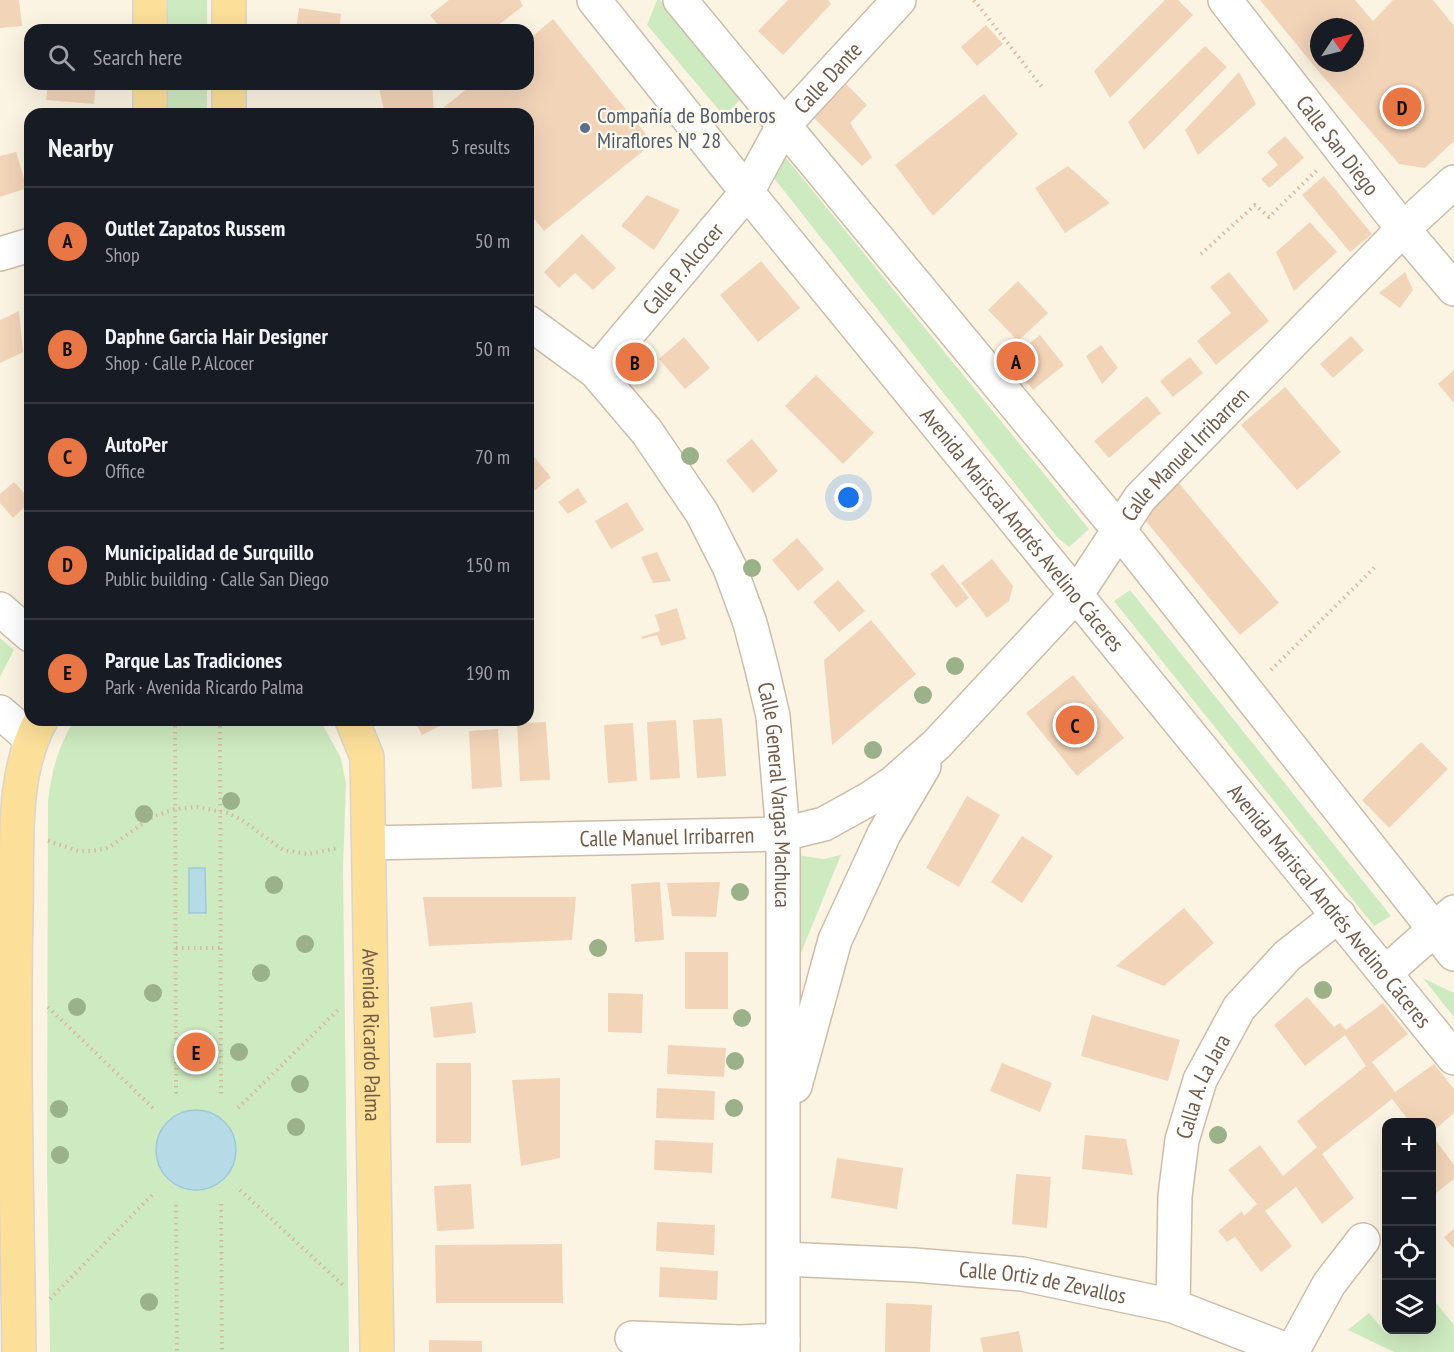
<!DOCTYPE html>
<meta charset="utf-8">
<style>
body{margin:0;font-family:"PT Sans Narrow",sans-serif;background:#242831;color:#f1f3f6}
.controls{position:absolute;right:18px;bottom:18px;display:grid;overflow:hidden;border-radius:12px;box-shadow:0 6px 24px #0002}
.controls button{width:54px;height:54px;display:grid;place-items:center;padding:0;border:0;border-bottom:2px solid #363941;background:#171b24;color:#f1f3f6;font:30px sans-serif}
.compass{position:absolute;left:1310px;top:18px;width:54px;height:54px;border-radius:50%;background:#171b24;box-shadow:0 6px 24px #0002;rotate:55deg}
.you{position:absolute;left:849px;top:498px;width:21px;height:21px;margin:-15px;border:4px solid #fff;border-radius:50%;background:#1a73e8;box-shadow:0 0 0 9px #1a73e833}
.badge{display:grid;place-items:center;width:39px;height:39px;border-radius:50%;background:#e97645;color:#111;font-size:20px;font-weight:700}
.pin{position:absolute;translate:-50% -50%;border:3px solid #fff;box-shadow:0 2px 6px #0006}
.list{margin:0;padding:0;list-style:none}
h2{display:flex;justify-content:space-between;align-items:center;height:78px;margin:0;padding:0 24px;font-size:26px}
h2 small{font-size:20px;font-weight:400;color:#9ea1a6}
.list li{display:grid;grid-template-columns:39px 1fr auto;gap:18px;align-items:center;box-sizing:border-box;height:108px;padding:0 24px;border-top:2px solid #363941}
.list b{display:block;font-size:22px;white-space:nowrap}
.list p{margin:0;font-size:20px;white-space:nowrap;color:#9ea1a6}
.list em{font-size:20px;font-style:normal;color:#9ea1a6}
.icon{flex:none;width:33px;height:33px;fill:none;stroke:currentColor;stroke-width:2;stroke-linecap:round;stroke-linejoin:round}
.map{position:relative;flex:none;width:1454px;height:1352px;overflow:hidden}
.search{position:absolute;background:#171b24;box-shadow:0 6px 24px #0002;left:24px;top:24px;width:510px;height:66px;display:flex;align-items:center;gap:15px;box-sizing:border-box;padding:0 21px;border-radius:18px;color:#9ea1a6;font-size:22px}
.panel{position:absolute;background:#171b24;box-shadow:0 6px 24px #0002;left:24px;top:108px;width:510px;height:618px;border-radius:18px}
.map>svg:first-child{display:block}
</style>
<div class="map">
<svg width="1454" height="1352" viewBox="0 0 1454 1352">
<rect width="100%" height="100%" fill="#fcf4e2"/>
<path fill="#ceeac0" d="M166,0H207V30H166Z
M657,0H660L740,100L724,116L647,25Z
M167,84H207V114H167Z
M782,153L1089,529L1069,547L1057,537L770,173Z
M1130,590L1391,916L1374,926L1114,601Z
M0,638L14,650L0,677Z
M74,720H320L341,758L346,784L343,868L349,1352H50L47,1166L48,801C52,769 58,748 74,720Z
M797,855L824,859L841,855L794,970Z
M1423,978L1454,993V1017Z
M1432,1298L1454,1325V1352H1394L1348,1330L1369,1313L1387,1334L1393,1330H1432Z"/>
<path fill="#b6dbe6" stroke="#9ccad8" stroke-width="1.5" d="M189,868H205L206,913H189Z
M156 1150a40 40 0 1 1 80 0a40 40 0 1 1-80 0Z"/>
<path fill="#f2d4b9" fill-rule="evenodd" d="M0,0H19L22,26L0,28Z
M449,0H520L523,6L492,30H442L430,15Z
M788,0H828L831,4L783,55L758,31Z
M1165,0H1178L1193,15L1110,98L1094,71Z
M1260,0H1355L1373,21L1393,0H1433L1454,26V141L1425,168L1399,164L1320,73ZM1319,27H1355V63H1319Z
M299,8L341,14L339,30H296Z
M553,19L653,143L544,231L528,211V114H450L444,107L473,84H528V40Z
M53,24L99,28V30H53Z
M986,25L1003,44L977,66L961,47Z
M1205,46L1227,67L1144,150L1128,122Z
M1239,72L1256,104L1198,155L1185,130Z
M841,79L867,105L850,123L872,157L862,166L808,112Z
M48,84H96L94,104L46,100Z
M378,84H432L434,112L385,114Z
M984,94L1018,134L933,216L895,165Z
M1285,136L1304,158L1269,188L1261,179L1278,165L1267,152Z
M16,152L27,188L0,197V156Z
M1068,166L1110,203L1065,233L1035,188Z
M1324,176L1372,234L1350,252L1302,195Z
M647,195L680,210L654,250L621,226Z
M1310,222L1337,252L1294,291L1276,252Z
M582,234L616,268L593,290L575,273L559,288L544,272Z
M761,261L800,308L758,342L720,295Z
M1229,272L1269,321L1216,365L1197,341L1231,313L1210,287Z
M1405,272L1413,290L1400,308L1379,293Z
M1018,281L1048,313L1018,341L988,310Z
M19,311L23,352L0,363V320Z
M1040,335L1064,365L1033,390L1009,359Z
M1351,336L1364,350L1333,378L1320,364Z
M684,337L710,368L685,389L659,359Z
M1101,345L1118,368L1102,384L1086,356Z
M1190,357L1203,373L1173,397L1160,381Z
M1454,370V403L1438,384Z
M816,375L874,433L843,464L785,406Z
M1285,387L1341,452L1297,490L1241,425Z
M1147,396L1161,413L1109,458L1094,441Z
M752,439L778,471L753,493L726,461Z
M528,450L551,477L528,496Z
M14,482L30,499V502L13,518L0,503V494Z
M1178,482L1279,603L1240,635L1140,514Z
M578,488L587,502L568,514L558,502Z
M627,502L644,530L611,549L595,521Z
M797,538L824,569L798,591L772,560Z
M657,552L671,581L653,583L641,557Z
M992,559L1013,586L1009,601L987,618L961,583Z
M943,564L969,598L956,608L930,574Z
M838,580L865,611L839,632L813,602Z
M677,608L686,639L661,646L657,635L642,639L641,637L660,631L655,615Z
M871,620L916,674L832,745L824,660Z
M1073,675L1124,738L1077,776L1026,713Z
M722,718L726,776L697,778L693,720Z
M414,720H452L422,735Z
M676,720L680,778L650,780L647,722Z
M546,722L550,780L520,781L517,723Z
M633,723L637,781L608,783L604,725Z
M498,729L502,787L472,789L469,731Z
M1421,742L1448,769L1389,828L1362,800Z
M967,796L1000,815L959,887L926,868Z
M1022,836L1053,856L1022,903L991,882Z
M660,882L664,940L635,942L631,884Z
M720,882L716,917L672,916L667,883Z
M423,897H576L572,940L429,946Z
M1184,908L1214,943L1164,986L1116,966Z
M685,952H728V1009H685Z
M608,993L643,994L642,1033L608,1032Z
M1307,997L1334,1027L1340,1023L1346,1030L1383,1003L1408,1034L1372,1062L1395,1092L1434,1064L1454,1089V1113L1432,1132V1122H1410L1392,1099L1322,1154L1354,1198L1322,1224L1296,1187L1265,1211L1292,1246L1261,1272L1235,1237L1227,1242L1218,1231L1242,1211L1244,1216L1257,1204L1228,1170L1260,1145L1283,1176L1317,1147L1297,1121L1366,1066L1345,1035L1305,1066L1274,1025Z
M472,1002L476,1033L434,1038L430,1007Z
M1092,1015L1180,1040L1168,1081L1081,1056Z
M668,1045L726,1048L724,1077L667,1074Z
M436,1063H471V1143H436Z
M1002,1063L1052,1083L1040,1112L990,1091Z
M560,1078V1158L521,1166L512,1080Z
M657,1088L715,1091L714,1120L656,1118Z
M1085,1135L1126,1139L1133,1175L1082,1169Z
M1432,1135L1454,1165V1179L1432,1196Z
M655,1140L713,1143L712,1173L654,1170Z
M837,1158L903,1168L897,1209L831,1198Z
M1016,1174L1051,1177L1047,1228L1012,1224Z
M471,1184L474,1229L437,1231L434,1186Z
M657,1222L715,1225L714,1255L656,1251Z
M1454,1229V1249L1444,1237Z
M562,1244L563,1303H436L435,1245Z
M660,1267L718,1271L717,1300L659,1297Z
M886,1303L932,1305L930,1352H885Z
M1019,1331L1023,1352H983L980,1338Z
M429,1340L482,1341V1352H429Z"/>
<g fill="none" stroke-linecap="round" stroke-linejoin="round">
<defs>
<g id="minor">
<path id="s1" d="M594,0L747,192L1454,1058"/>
<path d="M680,0L1119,530L1454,954"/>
<path id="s2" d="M1225,0L1403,229L1454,289"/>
<path d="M0,254L30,245"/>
<path id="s3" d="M528,322L596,372L647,432L702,513L730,568L750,623L762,669L773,716L783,834V1352"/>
<path id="s4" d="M596,372L747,192L783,126L899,0"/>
<path d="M0,609L30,635"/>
<path d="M0,712L31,739"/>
<path id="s5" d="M369,843L783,834L824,824L869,799L893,783L937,744L1076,595L1140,498L1403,229L1454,182"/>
<path d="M1385,973L1454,912"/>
<path d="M795,1086L835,940L884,834L924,766"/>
<path id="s6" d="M784,1259L914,1265L1022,1274L1173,1306L1292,1352"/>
<path id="s7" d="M1173,1306L1175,1196L1182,1140L1200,1080L1239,1008L1287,956L1339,915"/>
<path d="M632,1338L740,1342L783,1340"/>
<path d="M1292,1352L1329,1284L1363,1240"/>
</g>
<g id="major">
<path d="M229,0V30"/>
<path d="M150,30V0"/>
<path d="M229,84V114"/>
<path d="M150,114V84"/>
<path id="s8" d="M352,720L367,757L377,1352"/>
<path d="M19,1352C17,1205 13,1058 16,911C18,849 10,776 41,720"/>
</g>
</defs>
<use href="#minor" stroke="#cebca8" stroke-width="36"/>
<use href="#major" stroke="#dbd4cf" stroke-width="36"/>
<path stroke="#d7b89c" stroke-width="4" stroke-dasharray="1.5 4.5" stroke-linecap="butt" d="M974,0L1042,87
M1201,254L1255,205L1269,217L1317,170
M1271,670L1375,567
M175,720L176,1094
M220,720L221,1096
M48,841L78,851H92L108,848L152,817L175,809L197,807L228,813L242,820L283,850L308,854L338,848
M176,948H221
M48,1007L154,1109
M238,1108L339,1009
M240,1190L345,1287
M221,1204L222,1352
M176,1205L177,1352
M50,1299L155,1192"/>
<use href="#minor" stroke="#fff" stroke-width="33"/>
<use href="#major" stroke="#fcdf99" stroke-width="33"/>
</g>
<g fill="#9bb189">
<circle cx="690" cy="456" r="9"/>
<circle cx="752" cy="568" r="9"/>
<circle cx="955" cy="666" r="9"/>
<circle cx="923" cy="695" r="9"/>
<circle cx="873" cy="750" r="9"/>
<circle cx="231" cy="801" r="9"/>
<circle cx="144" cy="814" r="9"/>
<circle cx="274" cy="885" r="9"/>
<circle cx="740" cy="892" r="9"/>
<circle cx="305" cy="944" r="9"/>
<circle cx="598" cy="948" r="9"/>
<circle cx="261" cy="973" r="9"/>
<circle cx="1323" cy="990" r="9"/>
<circle cx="153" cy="993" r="9"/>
<circle cx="77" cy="1007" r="9"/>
<circle cx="742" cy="1018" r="9"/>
<circle cx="239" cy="1052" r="9"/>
<circle cx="735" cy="1061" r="9"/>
<circle cx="300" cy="1084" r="9"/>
<circle cx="734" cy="1108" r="9"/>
<circle cx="59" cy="1109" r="9"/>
<circle cx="296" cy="1127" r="9"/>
<circle cx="1218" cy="1135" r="9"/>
<circle cx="60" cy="1155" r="9"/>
<circle cx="149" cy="1302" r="9"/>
</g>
<circle fill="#5c6f8a" stroke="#fff8e8" stroke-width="2" cx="585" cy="128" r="6"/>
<g text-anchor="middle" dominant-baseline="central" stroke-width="4.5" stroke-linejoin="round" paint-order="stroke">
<g font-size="22" fill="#745b48" stroke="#fff8e8">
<text stroke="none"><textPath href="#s4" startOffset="376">Calle Dante</textPath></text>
<text stroke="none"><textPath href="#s2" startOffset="184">Calle San Diego</textPath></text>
<text stroke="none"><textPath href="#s4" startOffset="135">Calle P. Alcocer</textPath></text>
<text stroke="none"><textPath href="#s5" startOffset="978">Calle Manuel Irribarren</textPath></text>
<text stroke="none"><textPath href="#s1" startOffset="681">Avenida Mariscal Andrés Avelino Cáceres</textPath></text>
<text stroke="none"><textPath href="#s3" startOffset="556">Calle General Vargas Machuca</textPath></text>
<text stroke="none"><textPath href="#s5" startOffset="298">Calle Manuel Irribarren</textPath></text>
<text stroke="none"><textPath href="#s1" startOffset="1167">Avenida Mariscal Andrés Avelino Cáceres</textPath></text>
<text stroke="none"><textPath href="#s8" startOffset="318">Avenida Ricardo Palma</textPath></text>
<text stroke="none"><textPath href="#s7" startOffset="224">Calla A. La Jara</textPath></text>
<text stroke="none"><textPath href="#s6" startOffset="260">Calle Ortiz de Zevallos</textPath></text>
</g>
<g font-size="22" fill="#4e5e75" stroke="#fff8e8" text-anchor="start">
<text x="597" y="115">Compañía de Bomberos<tspan x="597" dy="25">Miraflores Nº 28</tspan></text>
</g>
</g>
</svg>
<div class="controls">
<button>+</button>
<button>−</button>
<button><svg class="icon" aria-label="locate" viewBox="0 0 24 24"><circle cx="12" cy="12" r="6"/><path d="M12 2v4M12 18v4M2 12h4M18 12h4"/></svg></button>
<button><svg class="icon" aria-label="layers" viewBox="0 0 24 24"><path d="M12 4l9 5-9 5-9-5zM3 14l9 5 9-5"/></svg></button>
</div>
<svg class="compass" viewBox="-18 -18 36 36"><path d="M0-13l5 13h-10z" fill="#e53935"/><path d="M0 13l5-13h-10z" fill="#9ea1a6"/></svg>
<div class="you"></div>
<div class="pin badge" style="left:1016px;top:361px">A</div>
<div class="pin badge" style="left:635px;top:362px">B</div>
<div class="pin badge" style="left:1075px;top:725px">C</div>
<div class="pin badge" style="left:1402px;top:107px">D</div>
<div class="pin badge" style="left:196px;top:1052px">E</div>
<div class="search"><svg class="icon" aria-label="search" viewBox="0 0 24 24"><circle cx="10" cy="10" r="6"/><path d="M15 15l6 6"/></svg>Search here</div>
<section class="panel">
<h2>Nearby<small>5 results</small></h2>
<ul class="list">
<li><span class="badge">A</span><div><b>Outlet Zapatos Russem</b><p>Shop</p></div><em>50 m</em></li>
<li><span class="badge">B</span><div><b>Daphne Garcia Hair Designer</b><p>Shop · Calle P. Alcocer</p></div><em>50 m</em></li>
<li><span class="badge">C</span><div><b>AutoPer</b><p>Office</p></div><em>70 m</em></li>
<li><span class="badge">D</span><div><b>Municipalidad de Surquillo</b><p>Public building · Calle San Diego</p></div><em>150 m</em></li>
<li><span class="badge">E</span><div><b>Parque Las Tradiciones</b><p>Park · Avenida Ricardo Palma</p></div><em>190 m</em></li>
</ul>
</section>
</div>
